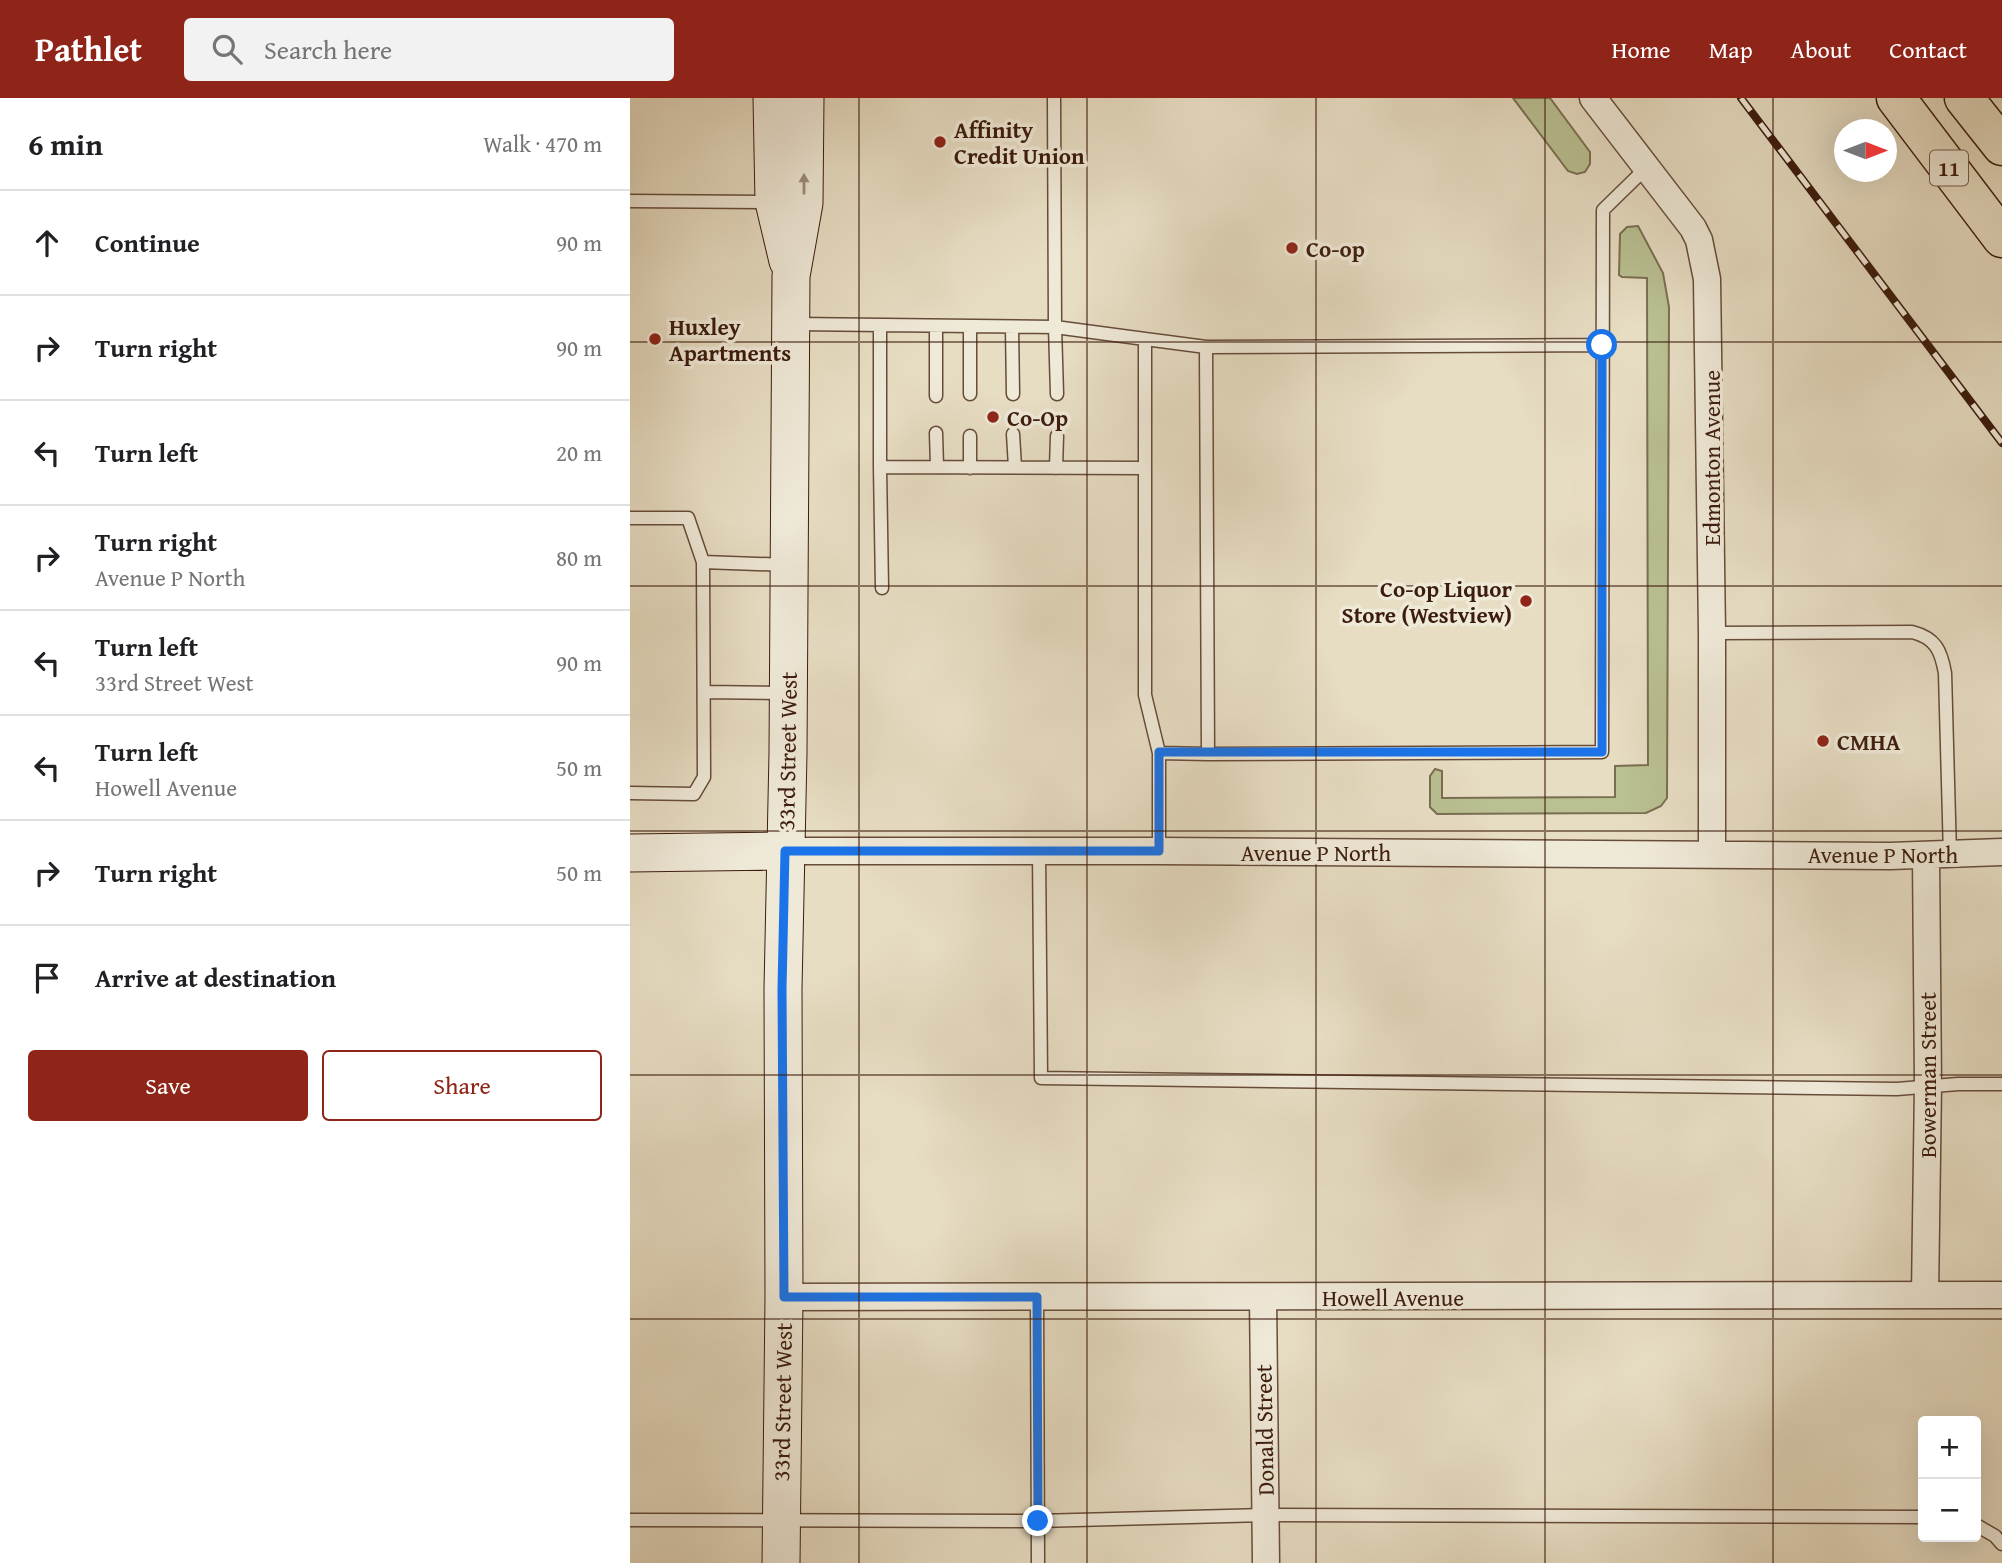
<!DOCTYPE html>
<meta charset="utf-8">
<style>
body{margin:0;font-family:"Gentium Book Plus",serif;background:#f2f2f2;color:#202124}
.controls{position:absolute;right:21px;bottom:21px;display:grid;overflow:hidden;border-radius:7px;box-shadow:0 7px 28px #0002}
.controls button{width:63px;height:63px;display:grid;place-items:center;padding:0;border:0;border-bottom:2px solid #e0e0e0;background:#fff;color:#202124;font:35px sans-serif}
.compass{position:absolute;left:1204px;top:21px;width:63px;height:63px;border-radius:50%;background:#fff;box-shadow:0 7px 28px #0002;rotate:90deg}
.stop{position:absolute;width:21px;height:21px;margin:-16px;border:5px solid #1a73e8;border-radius:50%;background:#fff}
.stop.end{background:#1a73e8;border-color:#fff;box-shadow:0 2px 7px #0008}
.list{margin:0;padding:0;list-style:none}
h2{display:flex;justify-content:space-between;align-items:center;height:91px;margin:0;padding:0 28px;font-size:30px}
h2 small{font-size:23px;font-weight:400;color:#757577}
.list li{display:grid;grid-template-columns:46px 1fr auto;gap:21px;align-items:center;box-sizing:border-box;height:105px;padding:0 28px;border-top:2px solid #e0e0e0}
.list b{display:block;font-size:26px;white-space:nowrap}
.list p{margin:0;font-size:23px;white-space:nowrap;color:#757577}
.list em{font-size:23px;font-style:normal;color:#757577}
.actions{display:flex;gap:14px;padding:21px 28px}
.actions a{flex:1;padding:16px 0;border:2px solid #8f2418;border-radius:7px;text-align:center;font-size:24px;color:#8f2418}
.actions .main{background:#8f2418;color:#fff}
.icon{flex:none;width:38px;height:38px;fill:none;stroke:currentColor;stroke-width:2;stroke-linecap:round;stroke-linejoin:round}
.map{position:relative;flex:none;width:1372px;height:1465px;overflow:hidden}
header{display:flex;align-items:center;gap:42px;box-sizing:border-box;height:98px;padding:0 35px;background:#8f2418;color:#fff}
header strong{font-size:33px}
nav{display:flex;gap:38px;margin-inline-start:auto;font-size:24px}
.search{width:490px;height:63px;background:#f2f2f2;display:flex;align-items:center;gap:18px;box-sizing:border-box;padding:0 24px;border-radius:7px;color:#757577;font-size:26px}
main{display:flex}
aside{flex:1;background:#fff}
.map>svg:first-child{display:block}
</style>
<header>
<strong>Pathlet</strong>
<div class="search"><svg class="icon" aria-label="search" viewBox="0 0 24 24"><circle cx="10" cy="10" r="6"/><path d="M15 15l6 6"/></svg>Search here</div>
<nav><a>Home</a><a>Map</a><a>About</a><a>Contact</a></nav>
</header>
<main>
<aside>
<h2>6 min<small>Walk · 470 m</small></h2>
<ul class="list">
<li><svg class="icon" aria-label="ahead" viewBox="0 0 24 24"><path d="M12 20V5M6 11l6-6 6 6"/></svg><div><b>Continue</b></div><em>90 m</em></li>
<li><svg class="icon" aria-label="right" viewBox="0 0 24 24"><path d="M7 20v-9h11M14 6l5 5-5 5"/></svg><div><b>Turn right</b></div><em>90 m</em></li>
<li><svg class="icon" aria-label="left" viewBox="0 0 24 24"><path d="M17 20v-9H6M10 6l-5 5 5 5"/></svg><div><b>Turn left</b></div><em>20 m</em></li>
<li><svg class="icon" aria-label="right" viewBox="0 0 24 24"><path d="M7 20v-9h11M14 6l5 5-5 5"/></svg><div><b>Turn right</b><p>Avenue P North</p></div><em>80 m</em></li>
<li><svg class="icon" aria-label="left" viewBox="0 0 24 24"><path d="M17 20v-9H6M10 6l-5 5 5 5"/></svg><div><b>Turn left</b><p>33rd Street West</p></div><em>90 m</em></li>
<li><svg class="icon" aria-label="left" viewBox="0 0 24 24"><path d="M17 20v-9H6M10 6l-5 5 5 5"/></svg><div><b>Turn left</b><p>Howell Avenue</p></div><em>50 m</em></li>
<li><svg class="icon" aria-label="right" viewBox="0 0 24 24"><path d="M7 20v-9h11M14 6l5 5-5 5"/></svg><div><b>Turn right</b></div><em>50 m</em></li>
<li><svg class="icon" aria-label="arrive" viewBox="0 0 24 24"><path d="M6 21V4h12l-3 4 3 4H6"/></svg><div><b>Arrive at destination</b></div></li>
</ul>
<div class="actions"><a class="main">Save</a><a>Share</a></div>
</aside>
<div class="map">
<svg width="1372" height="1465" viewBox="0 0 1372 1465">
<rect width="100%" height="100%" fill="#e7ddc3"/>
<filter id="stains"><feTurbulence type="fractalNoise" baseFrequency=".00286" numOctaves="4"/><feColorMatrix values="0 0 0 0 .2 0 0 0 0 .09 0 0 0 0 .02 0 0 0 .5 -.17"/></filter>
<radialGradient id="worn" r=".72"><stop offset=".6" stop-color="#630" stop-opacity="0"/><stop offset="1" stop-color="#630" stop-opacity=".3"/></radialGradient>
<path fill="#b9c092" stroke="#7a6e50" stroke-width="2" d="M883,0H920L960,54V66L955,74L947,76L938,73Z
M1008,128L1033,175L1039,209L1037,700L1031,708L1016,715L807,716L800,709V678L805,671L812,673V700L985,699V668L1018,667L1017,180L992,179L989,177L990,136L997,129Z"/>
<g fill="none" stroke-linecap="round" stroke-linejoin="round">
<defs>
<path id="lane" d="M0,103L140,104
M165,226L425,229L424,0
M250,227V369L514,370
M306,228V298
M340,228V296
M382,229L383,296
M515,241L576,249
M972,247L576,249L578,656L972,654L973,112L1016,70
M427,296L425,229L515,241V597L529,655L578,656
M306,335L307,369
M383,336L385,369
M340,338V370
M250,369L252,490
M426,370L427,338
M0,420H58L73,464L157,467
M1082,535L1282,534C1306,540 1311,553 1315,575L1320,757
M74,594L154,595
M529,655V753
M0,695L64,696L74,679L73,464
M409,753L411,980L1267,991L1328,986H1372
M407,1199L408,1465
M0,1422L408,1423L635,1417L1293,1419
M1346,1427L1365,1438L1372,1446"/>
<path id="street" d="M963,0L1063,130L1069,142L1077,181L1082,535V756
M155,753H529L1260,758L1372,754
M1295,1197L1298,987L1296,758
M154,1199L1372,1197
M633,1199L636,1465"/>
<path id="secondary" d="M142,0L144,104L158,163
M0,755L155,753
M151,1465L154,1199L153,891L158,655L161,178L174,105L175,0"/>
<path id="highway" d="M1266,0L1372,140
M1334,0L1372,48"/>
</defs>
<use href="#lane" stroke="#674c3a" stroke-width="15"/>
<use href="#street" stroke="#674c3a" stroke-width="29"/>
<use href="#secondary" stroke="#3c1c0d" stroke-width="39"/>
<use href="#highway" stroke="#3c1c0d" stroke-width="41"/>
<use href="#lane" stroke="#efe9d8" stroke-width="12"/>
<use href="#street" stroke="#efe9d8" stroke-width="26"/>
<use href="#secondary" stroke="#efe9d8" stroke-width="37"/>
<use href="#highway" stroke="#e7ddc3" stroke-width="38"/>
<defs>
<path id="rail" d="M1111,0L1372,345"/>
</defs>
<use href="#rail" stroke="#3c1c0d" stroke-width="8"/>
<use href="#rail" stroke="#efe9d8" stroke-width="5" stroke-dasharray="16" stroke-linecap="butt"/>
</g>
<defs><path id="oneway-solid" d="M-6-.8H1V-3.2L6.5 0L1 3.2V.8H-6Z" transform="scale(1.75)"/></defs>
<use fill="#9e8d7d" href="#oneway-solid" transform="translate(174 86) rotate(-90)"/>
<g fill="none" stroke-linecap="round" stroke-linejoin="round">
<path stroke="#1a73e8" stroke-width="9" d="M408,1423L407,1199H154L152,891L155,753H529V654H972V247"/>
</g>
<path fill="none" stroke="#3c1c0d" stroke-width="2" stroke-opacity="0.55" d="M229,0V1465M457,0V1465M686,0V1465M915,0V1465M1143,0V1465M0,244H1372M0,488H1372M0,733H1372M0,977H1372M0,1221H1372"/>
<g fill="#8f2418" stroke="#efe9d8" stroke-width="2.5">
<circle cx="310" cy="44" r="7"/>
<circle cx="662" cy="150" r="7"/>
<circle cx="25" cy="241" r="7"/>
<circle cx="363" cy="319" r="7"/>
<circle cx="896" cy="503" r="7"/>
<circle cx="1193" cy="643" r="7"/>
</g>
<g text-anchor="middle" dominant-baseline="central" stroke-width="7" stroke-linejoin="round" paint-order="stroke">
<rect fill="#efe9d8" stroke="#725a4a" stroke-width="2" x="1300" y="52.5" width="38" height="35" rx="5"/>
<g font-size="21" font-weight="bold" fill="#3c1c0d">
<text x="1319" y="70">11</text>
</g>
<g font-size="23" font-weight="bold" fill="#3c1c0d" stroke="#efe9d8" text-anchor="start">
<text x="324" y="31">Affinity<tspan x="324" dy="26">Credit Union</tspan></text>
<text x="676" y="150">Co-op</text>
<text x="39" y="228">Huxley<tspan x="39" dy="26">Apartments</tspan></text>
<text x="377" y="319">Co-Op</text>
<text x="882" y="490" text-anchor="end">Co-op Liquor<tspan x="882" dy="26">Store (Westview)</tspan></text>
<text x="1207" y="643">CMHA</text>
</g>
<g font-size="23" fill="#3c1c0d" stroke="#efe9d8">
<text transform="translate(1081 360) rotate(-90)">Edmonton Avenue</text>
<text transform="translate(157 653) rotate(-89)">33rd Street West</text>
<text x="686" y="754">Avenue P North</text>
<text x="1253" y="756">Avenue P North</text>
<text transform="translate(1297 977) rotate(-90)">Bowerman Street</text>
<text x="763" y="1199">Howell Avenue</text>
<text transform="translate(152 1304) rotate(-89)">33rd Street West</text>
<text transform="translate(634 1332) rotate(-91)">Donald Street</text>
</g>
</g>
<rect width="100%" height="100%" filter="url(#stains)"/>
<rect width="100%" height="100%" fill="url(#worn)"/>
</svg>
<div class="controls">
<button>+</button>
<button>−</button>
</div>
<svg class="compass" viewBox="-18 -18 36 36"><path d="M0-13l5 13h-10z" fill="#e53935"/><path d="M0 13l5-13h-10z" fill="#757577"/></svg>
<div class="stop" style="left:972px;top:247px"></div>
<div class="stop end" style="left:408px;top:1423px"></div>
</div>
</main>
